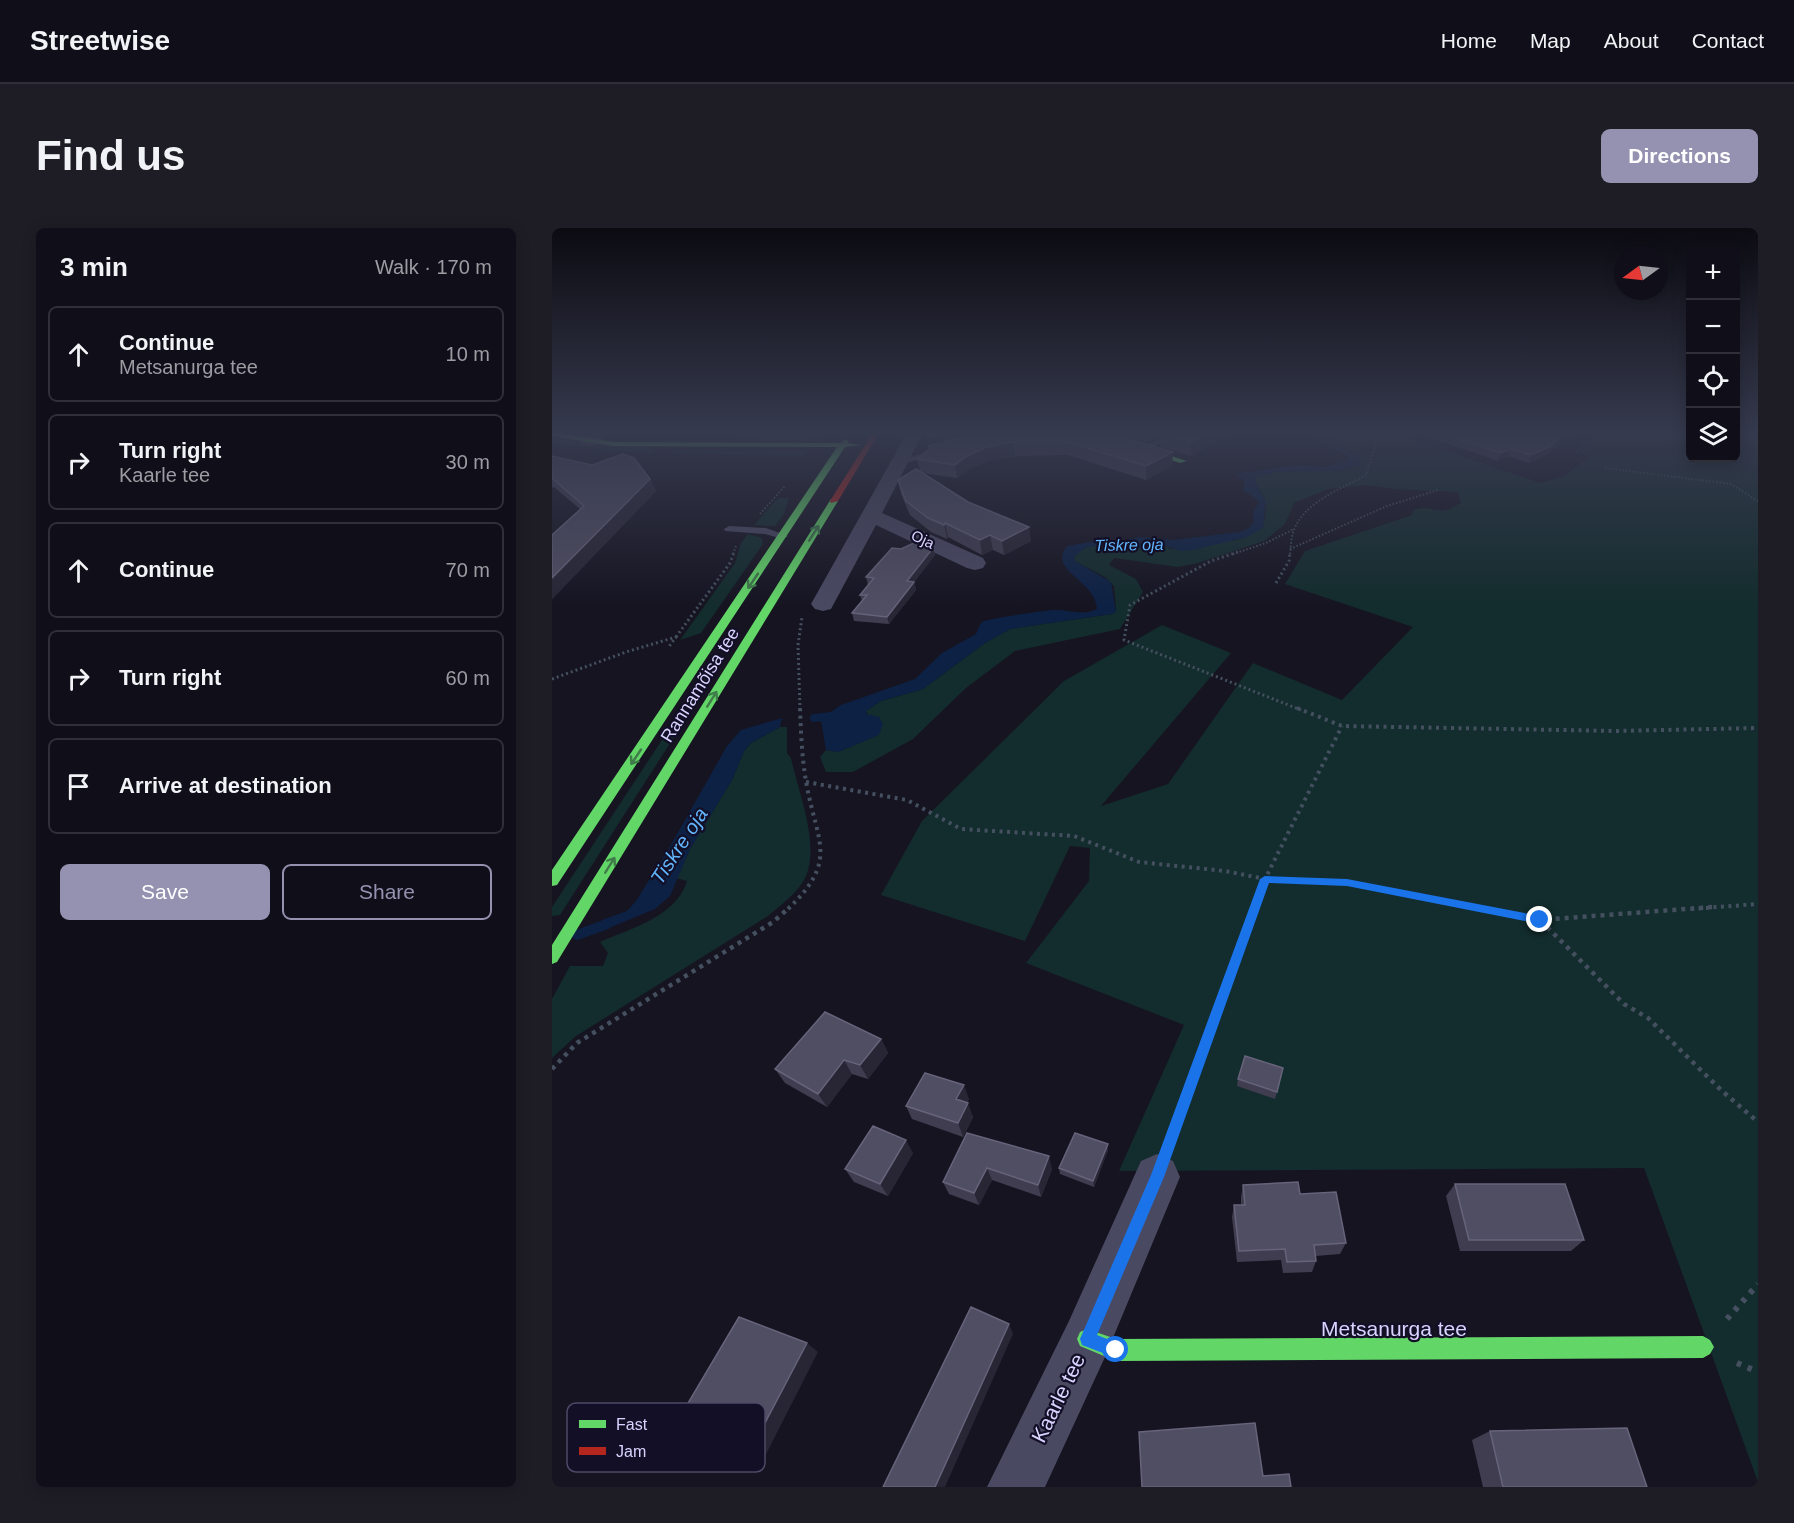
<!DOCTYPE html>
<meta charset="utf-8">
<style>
body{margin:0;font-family:Arial,sans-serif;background:#1e1d26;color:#f1f3f6}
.controls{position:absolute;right:18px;top:18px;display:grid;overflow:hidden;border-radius:9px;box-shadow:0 3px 15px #0003}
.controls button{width:54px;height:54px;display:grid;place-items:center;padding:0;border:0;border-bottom:2px solid #302f38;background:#100f19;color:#f1f3f6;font:30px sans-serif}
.compass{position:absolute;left:1062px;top:18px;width:54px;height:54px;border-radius:50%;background:#100f19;box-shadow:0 3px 15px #0003;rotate:255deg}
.stop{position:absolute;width:18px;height:18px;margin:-14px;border:4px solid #1a73e8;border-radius:50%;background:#fff}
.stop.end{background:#1a73e8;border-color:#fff;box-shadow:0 2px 6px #0008}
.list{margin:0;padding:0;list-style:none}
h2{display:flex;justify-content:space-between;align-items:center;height:78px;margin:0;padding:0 24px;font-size:26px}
h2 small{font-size:20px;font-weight:400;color:#9c9ca2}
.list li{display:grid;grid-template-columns:39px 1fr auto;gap:18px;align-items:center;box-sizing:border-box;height:96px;margin:0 12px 12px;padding:0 12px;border:2px solid #302f38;border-radius:9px}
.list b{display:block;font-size:22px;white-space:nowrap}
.list p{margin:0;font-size:20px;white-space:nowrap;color:#9c9ca2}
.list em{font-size:20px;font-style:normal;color:#9c9ca2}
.actions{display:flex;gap:12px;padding:18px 24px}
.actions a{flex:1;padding:14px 0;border:2px solid #9591b1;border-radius:9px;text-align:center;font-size:21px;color:#9591b1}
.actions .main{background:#9591b1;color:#fff}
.icon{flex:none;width:33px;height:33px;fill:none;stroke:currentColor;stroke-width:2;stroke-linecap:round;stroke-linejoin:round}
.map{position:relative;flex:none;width:1206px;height:1259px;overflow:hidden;border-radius:9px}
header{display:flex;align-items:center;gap:36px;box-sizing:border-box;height:84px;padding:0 30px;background:#100f19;border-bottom:2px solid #302f38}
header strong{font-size:28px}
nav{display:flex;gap:33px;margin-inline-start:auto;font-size:21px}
.intro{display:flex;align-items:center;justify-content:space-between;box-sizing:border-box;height:144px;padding:0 36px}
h1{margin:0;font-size:42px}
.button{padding:15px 27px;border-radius:9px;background:#9591b1;color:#fff;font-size:21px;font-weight:700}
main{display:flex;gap:36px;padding:0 36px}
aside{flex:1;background:#100f19;border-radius:9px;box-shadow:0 3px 15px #0003}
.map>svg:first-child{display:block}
</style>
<header>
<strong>Streetwise</strong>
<nav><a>Home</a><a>Map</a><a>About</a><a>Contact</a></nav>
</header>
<div class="intro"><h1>Find us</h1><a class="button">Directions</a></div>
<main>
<aside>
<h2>3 min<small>Walk · 170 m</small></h2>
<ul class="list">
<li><svg class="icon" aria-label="ahead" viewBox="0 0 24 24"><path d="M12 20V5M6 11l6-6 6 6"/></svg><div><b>Continue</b><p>Metsanurga tee</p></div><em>10 m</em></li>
<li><svg class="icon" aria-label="right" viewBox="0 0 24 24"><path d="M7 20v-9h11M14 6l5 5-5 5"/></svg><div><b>Turn right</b><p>Kaarle tee</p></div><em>30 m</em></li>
<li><svg class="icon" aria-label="ahead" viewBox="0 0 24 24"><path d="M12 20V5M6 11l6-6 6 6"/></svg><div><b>Continue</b></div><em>70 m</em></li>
<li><svg class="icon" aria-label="right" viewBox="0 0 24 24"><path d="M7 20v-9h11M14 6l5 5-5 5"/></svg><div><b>Turn right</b></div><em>60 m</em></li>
<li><svg class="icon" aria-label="arrive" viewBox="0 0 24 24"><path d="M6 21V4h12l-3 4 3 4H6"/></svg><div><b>Arrive at destination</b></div></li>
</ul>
<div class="actions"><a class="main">Save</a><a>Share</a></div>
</aside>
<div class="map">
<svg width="1206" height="1259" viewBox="0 0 1206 1259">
<rect width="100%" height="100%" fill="#161421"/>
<path fill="#132c2d" d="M62,203H162L158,207L60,204Z
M788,203H835L989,255L1013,247L1037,229L1028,225L1049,203H1138V230H1184V203H1206V1254L1092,940L567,943L632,797L474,735L537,653L538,620L518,618L473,713L329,667L370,593L512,453L610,397L679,425L549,578L616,556L701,435L790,472L861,399L733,356L753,323L860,287L862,282C882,275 884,291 909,275L906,264L843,261L815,257L776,261L742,275L733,296L712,313L646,335L626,339L562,330L557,337L584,351L591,364L568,401L463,423L414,460L361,511L301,544H274L268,529L274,522L286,524L326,507L314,483L329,473L371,461L433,415L458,401L560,386L564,383L562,358L553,349L523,333L522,329C538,309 565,320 586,320C599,320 607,315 619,321L685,312L711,300C712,291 716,280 713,271C711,262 703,259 704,249L724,244L799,241L803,223L789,220L779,212L780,205Z
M263,204L267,206L262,213L187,211Z
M3,211L98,220L103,223L102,225C67,225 34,219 0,214Z
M137,221L168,223L256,222L251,228L118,225Z
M226,270H237L232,286L223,298L202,297Z
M196,306L210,310L211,316L149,405L128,412L183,335L189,315Z
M156,442H165L8,687L0,688V679Z
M228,499H235V525L239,530C246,563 268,616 254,648C246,665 229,677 216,688L24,808L0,830V771L18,738H51L56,725L48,714C79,700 124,689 135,653L124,650L138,621L180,552L192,523L199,515Z"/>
<path fill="#0d2144" d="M768,203H788L779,205V212L789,220L810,228L807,237L787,243L724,244L704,249V256L714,273L711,300L695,309L640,322L629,323L610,317L590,320L556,316L533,320L522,329L523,333L559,354L564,383L560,386L458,401L433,415L371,461L329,473L314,483V486L327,489L331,496L327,507L286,524L274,522L268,486L279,484L289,477L363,451L390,425L424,406C426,402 427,397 430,394C434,391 495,382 503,382C518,382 530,388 545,381C544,352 495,343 515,318L544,313L567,314L587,309L621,312L688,304L697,300L702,294L701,286L707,273L691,262L693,254L683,246L745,237L775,239L795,231V227L765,213Z
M230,490L228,499L199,515L192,523L180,552L138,621L118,668L103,681L40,707L50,692L75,683L84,673L116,622L175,518L189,502Z"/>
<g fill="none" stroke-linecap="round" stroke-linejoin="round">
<path stroke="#0d2144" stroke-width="8" d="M262,490L279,488"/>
<path stroke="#0d2144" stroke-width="10" d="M25,707L55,696"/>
<path stroke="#44505f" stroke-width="2" stroke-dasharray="1.5 2" stroke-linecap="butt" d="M1024,224L1051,203
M1053,240L1179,256L1206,273
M208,286L233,258
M738,321L835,278L886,262
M181,326L184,318
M681,326L714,315L742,301
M738,326C739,318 739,309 742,302C752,274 791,260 814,247L823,217V203"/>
<path stroke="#44505f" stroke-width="3" stroke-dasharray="2 3" stroke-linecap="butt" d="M686,324L659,333L578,377L572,412L749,482
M724,355L737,333L738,324
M124,409L178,335L182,324
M0,451L74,424L124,409L116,420
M248,482L246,417L250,389"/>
<path stroke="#44505f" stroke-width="4" stroke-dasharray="3 4.5" stroke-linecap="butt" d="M745,480L790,498L1064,503L1206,500
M254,554L355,572L409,601L522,608L587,634L673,643L713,651L795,654L932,681
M236,681C286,633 266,616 255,559C250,533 249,506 248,480
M702,681L713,651L790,498
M1139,681L1206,676"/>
<path stroke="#44505f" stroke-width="4.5" stroke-dasharray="4 5" stroke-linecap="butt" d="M924,679L988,692L1160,679
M989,693L1072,776L1096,790L1169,862L1206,894
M0,841L25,815L221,694L238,679
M618,915L703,679"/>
<path stroke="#44505f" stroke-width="6" stroke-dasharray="4.5 7" stroke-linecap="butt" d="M1175,1091L1206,1056
M1185,1135L1206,1144"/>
<path fill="#4a4962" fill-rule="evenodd" d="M625,203H635L594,222L587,220Z
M390,219L394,222L393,224L347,237L343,234Z
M177,298L214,300L236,308L231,311L213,306L173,303L172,301Z"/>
<path fill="#4a4962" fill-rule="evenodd" d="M42,203H62L43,217H31L28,213Z
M356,203H372L330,285L431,330L434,335L431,340L423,342L415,340L324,297L279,381L271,383L263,381L259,376Z
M605,926L621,933L628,949L553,1129L493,1259H435L517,1093L589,933Z"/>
<path fill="#63d668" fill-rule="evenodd" d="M533,203H542L635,233L628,235Z
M0,204L61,214L288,215L293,211L297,213L295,215L310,217L293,219L5,657L0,658V642L285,219L61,218L0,208Z
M279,271L286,273L5,734L0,736V717Z
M535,1101L564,1111L1151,1108L1158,1112L1162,1119L1158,1126L1151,1130L564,1133L528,1118L525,1111L528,1104Z"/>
<path fill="#b3261e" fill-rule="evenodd" d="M322,203H328L286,273L279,275L278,273Z"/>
</g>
<path fill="#403d50" d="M550,203L620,238L594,252L516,227L463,228L437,233L417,241L405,250L371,245L479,313L452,327L441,322L430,327L396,309L395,311L379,304L358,287L349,266L346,252L368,243L365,231L376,222V218H377L376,209Z
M559,203H694L686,207L680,205L639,228L608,218V208L595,214Z
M859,203H1023L995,227L977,235L957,228L946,233Z
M0,228L98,251L104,263L0,371V307L28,281L2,259L0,260Z
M381,320L383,327L362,354L364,362L337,396L302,393L300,385L310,373L308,367L316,357L314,349L349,321Z
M329,811L336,825L316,851L300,846L275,879L233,855L223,841Z
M731,840L723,871L685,858L686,851Z
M417,871L415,875L421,889L411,909L360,891L354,878Z
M415,905L500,941L489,969L440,952L427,977L397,966L391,954Z
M556,916V922L542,959L508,946L507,940Z
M361,925L336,968L302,954L293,941Z
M903,956L1032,1012L1019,1023H908L894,968Z
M691,957L748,966L794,1015L788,1026L764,1028V1033L760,1044L731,1045L729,1032L685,1034L680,989L682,977H689V969Z
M938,1203L1095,1259H931L920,1212Z"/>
<path fill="#282635" d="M399,203H461L380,219L377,218L376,209Z
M595,203H620L608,205V208L595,214Z
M660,203H680V205L639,228V214Z
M686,203H694L686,207Z
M1017,203H1023L995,227L977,235L979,227Z
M461,214L463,228L437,233L417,241L405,250L403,237L415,228L435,219Z
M959,221L957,228L946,233L949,225Z
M621,224L620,238L594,252V238Z
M98,251L104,263L0,371V350Z
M393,295L396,309L395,311L392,297Z
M477,299L479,313L452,327L450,313Z
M438,307L441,322L430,327L428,312Z
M381,320L383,327L362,354L364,362L337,396L335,389L355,353Z
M329,811L336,825L316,851L308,837Z
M292,832L300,846L275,879L266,866Z
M412,857L417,871L409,885L404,871Z
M416,875L421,889L411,909L406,895Z
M354,912L361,925L336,968L328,956Z
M556,916V922L542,959L541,953Z
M497,928L500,941L489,969L486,957Z
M435,940L440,952L427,977L422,965Z
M457,1096L461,1106L393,1259H383Z
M255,1115L266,1124L207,1240L192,1235Z"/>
<path fill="#504e63" stroke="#66637b" stroke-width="1.5" d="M378,203H399L376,209Z
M439,203H550L621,224L594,238L515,214H461L435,219L415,228L403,237L365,231L380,219L376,218Z
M613,203H660L639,214L608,205Z
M883,203H1017L997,219L979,227L959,221L949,225Z
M71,226L82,230L98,251L0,350V307L32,278L0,250V228L40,237Z
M364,241L416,274L477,299L450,313L438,307L428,312L393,295L392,297L376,290L354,273L346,252Z
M366,313L381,320L355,353L362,354L335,389L300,385L315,367H308L322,350L314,349L340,320L349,321Z
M273,784L329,811L308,837L292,832L266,866L223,841Z
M693,828L731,840L725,864L686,851Z
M373,845L412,857L404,871L416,875L406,895L354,878Z
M321,898L354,912L328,956L293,941Z
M415,905L497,928L486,957L435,940L422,965L391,954Z
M523,905L556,916L541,953L507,940Z
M746,954L748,966L784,964L794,1015L762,1017L764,1033L735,1034L733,1021L687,1023L682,977H693L691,957Z
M903,956H1013L1032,1012H917Z
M419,1079L457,1096L383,1259H331Z
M187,1089L255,1115L192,1235L119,1204Z
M703,1195L711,1248L737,1246L739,1259H590L587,1204Z
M1075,1200L1095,1259H951L938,1203Z"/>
<defs><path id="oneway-shaft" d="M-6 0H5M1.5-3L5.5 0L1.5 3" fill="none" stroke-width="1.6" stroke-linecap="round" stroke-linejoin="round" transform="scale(1.5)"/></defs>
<g stroke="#3f7c4a">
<use href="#oneway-shaft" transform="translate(262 305) rotate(-58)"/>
<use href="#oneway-shaft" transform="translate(201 353) rotate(124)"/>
<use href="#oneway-shaft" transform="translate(160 471) rotate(-58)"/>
<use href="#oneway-shaft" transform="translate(84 529) rotate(124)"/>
<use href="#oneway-shaft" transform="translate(58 637) rotate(-58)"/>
</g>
<linearGradient id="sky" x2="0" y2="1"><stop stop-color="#0c0b12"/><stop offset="0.54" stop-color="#363a4e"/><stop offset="1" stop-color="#363a4e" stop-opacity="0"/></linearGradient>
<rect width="1206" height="379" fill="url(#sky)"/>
<path fill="#1a73e8" d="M713,648L795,651L988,688L994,692L988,696L795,658L717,655L612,949L545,1107L570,1117L572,1122L570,1127L564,1130L530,1117L528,1111L599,947L708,651Z"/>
<g text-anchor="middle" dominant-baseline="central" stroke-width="4.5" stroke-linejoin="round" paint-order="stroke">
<g font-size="15" fill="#d9d4ff" stroke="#130f26">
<text transform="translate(371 311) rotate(25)">Oja</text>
</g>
<g font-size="16" font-style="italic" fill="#62b6ff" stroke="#130f26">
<text transform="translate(577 317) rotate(-1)">Tiskre oja</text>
</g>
<g font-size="18" fill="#d9d4ff" stroke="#130f26">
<text transform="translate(148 457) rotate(-58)">Rannamõisa tee</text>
</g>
<g font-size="20" font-style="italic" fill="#62b6ff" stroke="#130f26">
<text transform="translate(127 618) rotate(-57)">Tiskre oja</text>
</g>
<g font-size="21" fill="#d9d4ff" stroke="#130f26">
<text x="842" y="1100">Metsanurga tee</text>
<text transform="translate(506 1170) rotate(-64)">Kaarle tee</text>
</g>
</g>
<rect x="15" y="1175" width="198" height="69" rx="9" fill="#130f26" stroke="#4e4a67" stroke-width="1.5"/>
<rect x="27" y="1192" width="27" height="8" fill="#63d668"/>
<rect x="27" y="1219" width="27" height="8" fill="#b3261e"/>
<g font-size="16" fill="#d9d4ff">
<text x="64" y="1202">Fast</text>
<text x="64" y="1229">Jam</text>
</g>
</svg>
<div class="controls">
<button>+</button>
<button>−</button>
<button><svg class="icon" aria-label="locate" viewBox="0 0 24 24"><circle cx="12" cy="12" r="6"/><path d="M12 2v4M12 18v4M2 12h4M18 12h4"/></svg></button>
<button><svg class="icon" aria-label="layers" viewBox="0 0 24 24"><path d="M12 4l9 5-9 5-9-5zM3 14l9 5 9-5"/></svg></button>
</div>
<svg class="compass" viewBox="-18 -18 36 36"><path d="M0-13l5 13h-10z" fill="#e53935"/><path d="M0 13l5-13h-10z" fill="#9c9ca2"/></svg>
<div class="stop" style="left:564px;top:1122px"></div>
<div class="stop end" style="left:988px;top:692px"></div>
</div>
</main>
